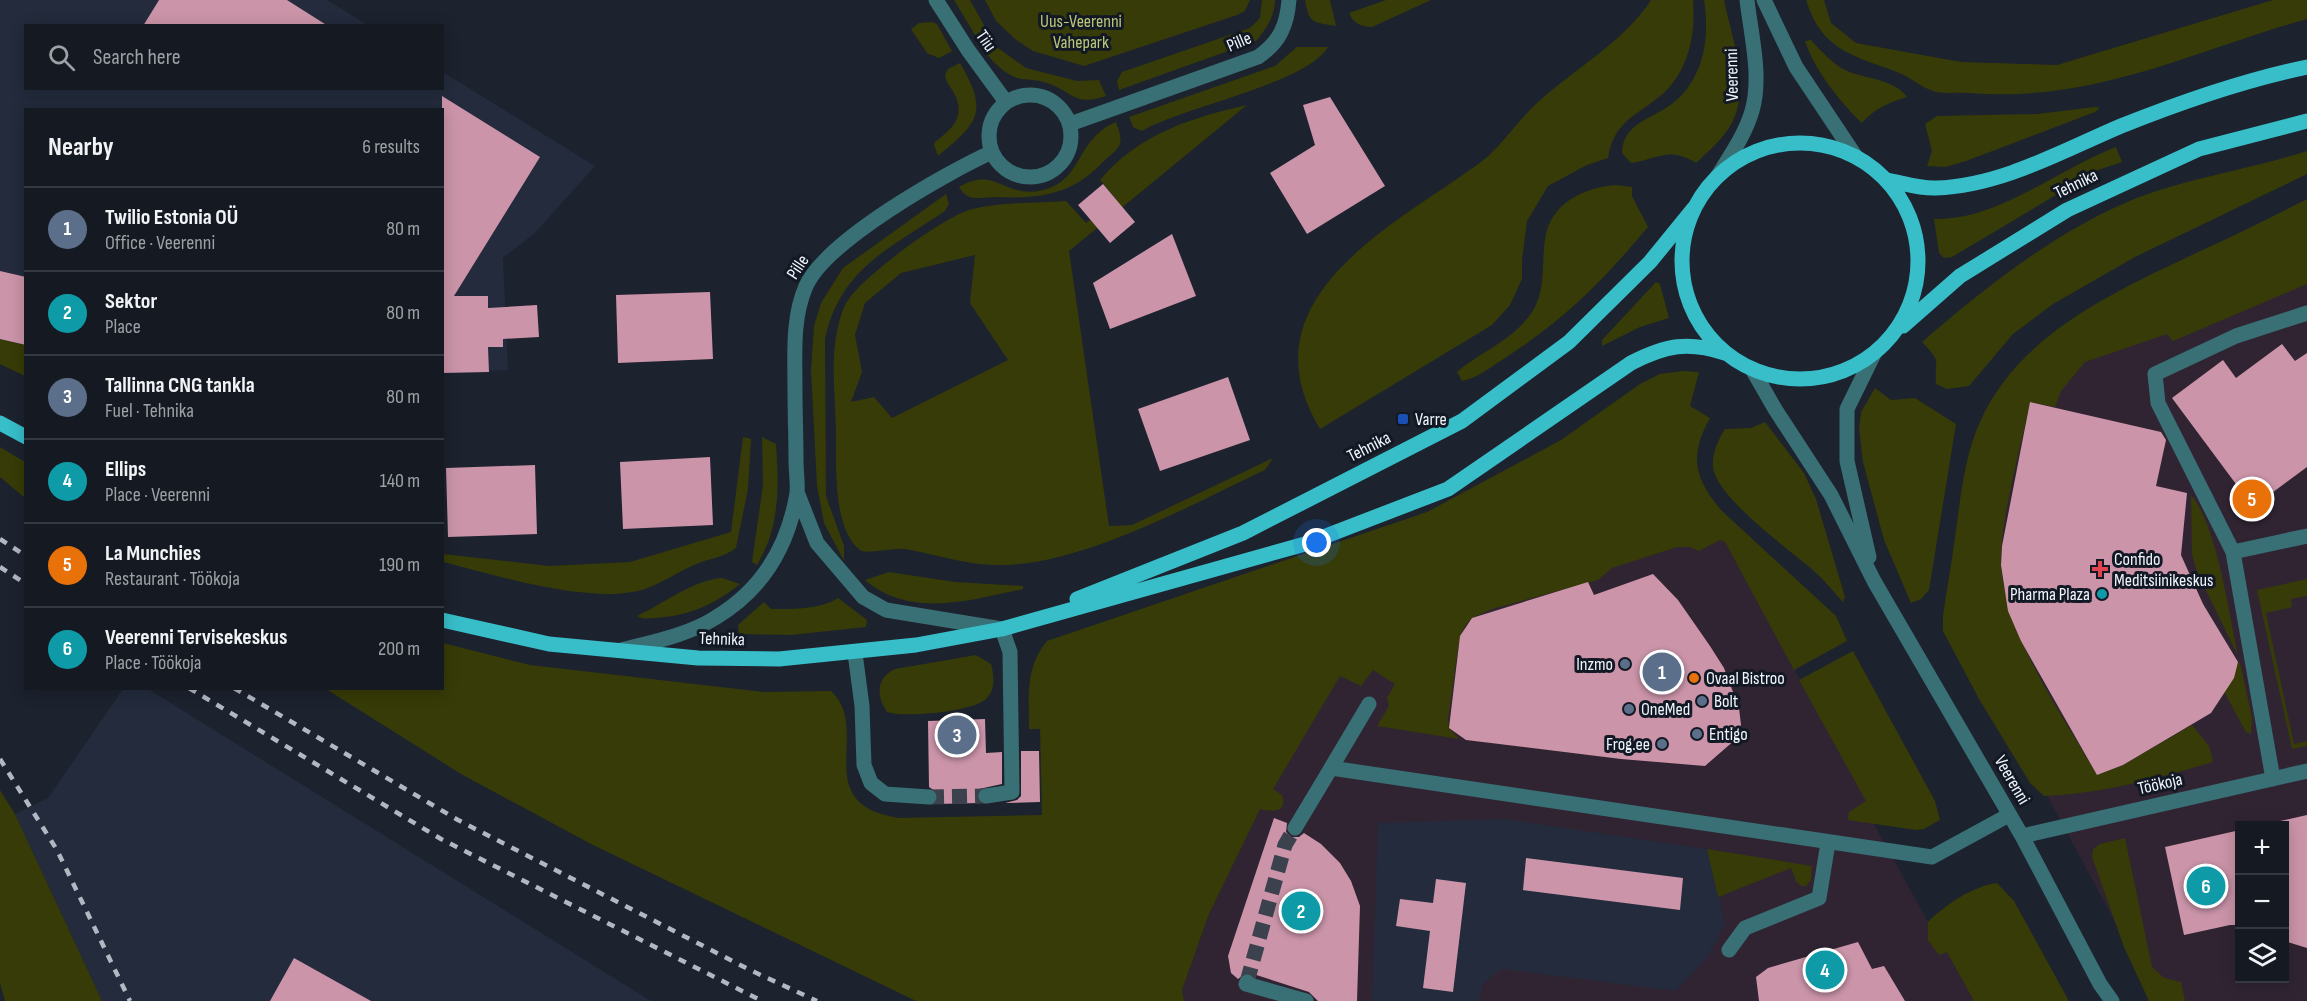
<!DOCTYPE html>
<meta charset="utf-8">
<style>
body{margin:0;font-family:"Sofia Sans Condensed",sans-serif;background:#1e232a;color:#f1f3f6}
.controls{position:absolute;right:18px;bottom:18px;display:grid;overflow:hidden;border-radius:0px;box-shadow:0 3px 15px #0003}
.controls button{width:54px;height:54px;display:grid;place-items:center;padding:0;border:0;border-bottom:2px solid #343840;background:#151a22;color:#f1f3f6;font:30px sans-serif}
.you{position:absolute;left:1317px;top:543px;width:21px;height:21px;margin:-15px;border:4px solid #fff;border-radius:50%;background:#1a73e8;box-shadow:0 0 0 9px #1a73e833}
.badge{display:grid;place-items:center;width:39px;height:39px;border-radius:50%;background:#8c9099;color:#fff;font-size:20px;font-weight:700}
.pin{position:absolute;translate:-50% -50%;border:3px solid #fff;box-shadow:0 2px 6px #0006}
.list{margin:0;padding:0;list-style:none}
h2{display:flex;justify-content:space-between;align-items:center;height:78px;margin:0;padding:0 24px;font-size:26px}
h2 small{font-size:20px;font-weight:400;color:#9da1a5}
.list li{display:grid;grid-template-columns:39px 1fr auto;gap:18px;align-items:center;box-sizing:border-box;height:84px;padding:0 24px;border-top:2px solid #343840}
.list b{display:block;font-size:22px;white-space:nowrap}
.list p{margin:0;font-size:20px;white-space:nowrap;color:#9da1a5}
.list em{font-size:20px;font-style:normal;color:#9da1a5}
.icon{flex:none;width:33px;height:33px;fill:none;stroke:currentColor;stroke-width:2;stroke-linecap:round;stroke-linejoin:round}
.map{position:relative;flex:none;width:2307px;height:1001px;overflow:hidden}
.search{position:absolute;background:#151a22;box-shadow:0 3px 15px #0003;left:24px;top:24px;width:420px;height:66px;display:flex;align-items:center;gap:15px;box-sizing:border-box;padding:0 21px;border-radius:0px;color:#9da1a5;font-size:22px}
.panel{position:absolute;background:#151a22;box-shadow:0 3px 15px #0003;left:24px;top:108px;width:420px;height:582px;border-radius:0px}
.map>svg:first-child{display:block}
</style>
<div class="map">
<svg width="2307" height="1001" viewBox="0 0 2307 1001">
<rect width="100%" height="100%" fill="#1c222e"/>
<path fill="#302432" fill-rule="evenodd" d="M2307,268V1001H2157L1970,651L2013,393L2186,309ZM2240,826H2284V978H2240Z
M1720,540L1725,542L1867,802L1874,824L1928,922V940L1947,951L1974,1001H1184L1182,990L1209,914L1238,853L1260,809L1380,606L1677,547H1690L1699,551Z"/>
<path fill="#232b3c" d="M0,0H327L368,25L26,26V88H442L443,72L595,166L535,233L503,258L508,370L443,373L442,110H26L25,345L0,339Z
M123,689H148L651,1001H102L15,814L48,798Z
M1503,819L1707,849L1725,924L1706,959L1676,991L1502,969L1484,983L1478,1001H1372L1378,823Z"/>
<path fill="#373b07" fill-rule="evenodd" d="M954,0H970L984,25L981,33L975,35Z
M985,0H1250L1245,11L1237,15L1084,66L1033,51L1015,39L996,21Z
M1262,0H1275C1275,16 1266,29 1256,41L1119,90L1117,81L1122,72L1250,28L1260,18Z
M1305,0H1330L1336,26C1313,22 1309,24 1305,0Z
M1386,0H1431L1372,27C1361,27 1353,23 1349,13Z
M1651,0H1693C1696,35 1688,74 1659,97C1634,117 1614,122 1608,158L1587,165L1548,186L1527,221L1522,260V279L1510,305L1492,325L1320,429C1241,298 1395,225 1481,162C1502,146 1517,121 1537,103C1574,69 1624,42 1651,0Z
M1704,0H1724C1731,35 1749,81 1735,116C1728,135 1710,150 1696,163C1669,146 1658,159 1631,163L1622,153C1623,122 1653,119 1673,103C1704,78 1710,37 1704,0Z
M1806,0H1824L1831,23L1856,43L1961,62L2057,65L2273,0H2307V19C2190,52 2095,103 1968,93C1958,92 1947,94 1937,92C1922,89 1911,77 1897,72C1854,56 1821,50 1806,0Z
M932,22L937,24L952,51L939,58L927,53L911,29L919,23Z
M1811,40C1821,51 1834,65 1847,71C1866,79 1894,79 1907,97C1888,103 1875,108 1862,123C1840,102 1815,71 1805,41Z
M991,43L1026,68L1077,81L1099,80L1106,96C1075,106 1075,94 1050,84C1040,80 1032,80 1022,79C1006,77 991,60 982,48Z
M1297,47H1328C1306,84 1185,106 1142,131L1133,127L1129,117L1275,66Z
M960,63C988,111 980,122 938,156L934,145L935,142C953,128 966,116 954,93C950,86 946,83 945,75L948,69Z
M1247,105L1069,251L1109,526L1132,525L1273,458L1265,470C1188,506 1078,568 993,565C963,564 934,554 905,549C894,547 866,555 860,550C835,531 836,475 836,447C837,408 829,364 838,326C841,315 844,304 851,296C871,271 943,217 972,209C1000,202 1037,203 1066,201L1086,223L1116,199L1100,180C1139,134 1190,118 1247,105ZM975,255L970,303L1008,360L892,418L874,397L851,402L862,372L855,335L865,303L901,273Z
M2095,107L2100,108L2095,112L1966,161L1945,167L1927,166L1932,151L1925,124L1937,116L2037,114Z
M1116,122C1118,128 1122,137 1120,144C1117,151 1109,156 1104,161C1072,195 1040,199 995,197C980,197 968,203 959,187C996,165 1005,200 1043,190C1084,180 1075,139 1116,122Z
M2116,147L2122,162L2098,170L1952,257L1944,258L1939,253L1934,219C1997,221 2058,169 2116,147Z
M2307,151V174L2135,257L2053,304L2013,334L1969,386L1947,389L1936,384C1934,357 1943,364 1922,342C1981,291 2046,239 2118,206C2177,179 2245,171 2307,151Z
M1616,185L1632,187V196L1648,227C1602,282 1563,321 1502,360C1489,368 1476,379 1462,381L1457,372C1481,351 1509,343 1530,315C1547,292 1541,265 1545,239C1550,203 1585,187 1616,185Z
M946,194L949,204L945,211C891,248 840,268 825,339L826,496L844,546V561L824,523L817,486L811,371L814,326L821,303L843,268Z
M2307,199V284L2173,341L2167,334L2085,362L2061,391L2055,407L2030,402C2021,448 2000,519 2001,564C2005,635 2062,714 2097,775L2123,765L2192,725L2209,746L2213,762C2158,778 2102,794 2044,796L2030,783L1979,699L1943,631V616C1946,592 1951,568 1954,544C1960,504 1963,461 1979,424C2017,335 2114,292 2196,253C2233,236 2270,218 2307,199Z
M1656,282L1660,284L1669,318L1640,327L1602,346V340Z
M0,339L25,345V376L0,364Z
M1683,371L1699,372L1690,406L1710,418C1689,456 1694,478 1721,510L1836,616L1847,641L1794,670L1725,542L1720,540L1699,551L1690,547H1677L1612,568L1598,580L1492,609L1472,618L1464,627L1459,642L1448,720L1449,728L1459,739L1377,726L1389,706L1387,698L1395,684L1373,670L1361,686L1340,676L1273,789L1282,795C1288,813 1273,812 1260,809L1209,914L1182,990L1184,1001H916L591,844L461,774L326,689L442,688L443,643L530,665L765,692L831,691C873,730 807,804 899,818L1042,815L1040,729H1029C1029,697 1025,667 1047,641L1427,512L1561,440L1640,384L1660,374Z
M1875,388L1891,400L1915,398L1956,424L1929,590L1921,599L1911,603L1884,540L1863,462L1859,429L1861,412Z
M1765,422L1804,473L1816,499L1845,597L1843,602C1832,590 1821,576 1808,566C1783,545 1724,502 1714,472C1710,458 1717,441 1725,429L1751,428Z
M743,437L751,439L748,489L736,548C723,558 709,558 694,565C678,572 662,583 645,589C592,606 495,575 443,562V554L549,566L630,562L731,532Z
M762,437L776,444C779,487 780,527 757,565L752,562L763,485Z
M0,447L25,462V498L0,477Z
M2191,495C2217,525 2229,614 2238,656L2197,572L2192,554Z
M889,572L955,582L1023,586V589C971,600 910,619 865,580Z
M722,578L740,584C714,605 688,616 655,618C648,618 643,620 637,616C663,604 693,580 722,578Z
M2307,579V596L2291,599L2292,607L2266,613L2294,744L2307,741V746L2292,749L2257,590Z
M838,598L867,620L866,627L791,635L739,634L738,625L764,602L771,609C792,609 820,610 838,598Z
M1853,651L1935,801L1940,820L1924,829L1916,830L1848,820L1849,812L1866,801L1799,680Z
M976,655L991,664C994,675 996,690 986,699C972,712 904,718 887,712C876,696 876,678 895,669Z
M2240,662L2252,718L2251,734L2246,732L2215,675Z
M0,790L15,814L102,1001H5L0,983Z
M2125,838L2152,967L2164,978L2181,982L2185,1001H2149L2124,947L2092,857L2093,849L2100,844Z
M1707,849L1812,866L1811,880L1806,886H1801L1796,881L1791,868L1718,897Z
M1997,883L2014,901L2069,1001H1974L1947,952L1939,955L1928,940V922C1945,905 1973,886 1997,883Z"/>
<path fill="#cb94a9" d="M159,0H287L328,26H143Z
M442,96L540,157L454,296H488V308L537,305L539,337L503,339V347H488L489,372L442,373Z
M1330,97L1385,186L1307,234L1270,173L1315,145L1303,105Z
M1103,184L1135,222L1110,243L1078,205Z
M1172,234L1196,296L1110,329L1093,283Z
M0,271L26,277V345L0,339Z
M710,292L713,359L618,363L616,295Z
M2282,344L2295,361L2307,353V467L2253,507L2172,398L2223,360L2236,378Z
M1228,377L1250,440L1160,471L1138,409Z
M2030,402L2161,432L2166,440L2156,486L2187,493L2181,555L2203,604L2238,662L2234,678L2211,713L2123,765L2097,775L2021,641L2008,611L2001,565L2002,546Z
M710,457L713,525L623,529L620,462Z
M535,465L537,534L448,537L446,468Z
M1653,574L1678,600L1710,646L1724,668L1739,708L1741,725L1736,739L1705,766L1621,759L1466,740L1449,728L1460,636L1472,618L1588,582L1594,595Z
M985,719L986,753L1002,752V784L979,789L976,797L980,803L935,804L938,793L929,787L928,721Z
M1021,751H1039L1040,802L1005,803L1017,800L1021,796Z
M2307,815V948L2284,941V825H2262Z
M1274,818L1287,823L1286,832L1291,837H1299L1304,833L1321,844L1340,863L1351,881L1360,906L1357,1001H1318L1309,992L1247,972L1238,979L1231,973L1228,956Z
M2240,830V925H2230L2184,935L2165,847Z
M1526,858L1683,878L1680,910L1523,890Z
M1436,879L1466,883L1453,992L1423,988L1430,931L1396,926L1400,899L1433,903Z
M1858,942L1872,969L1884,966L1905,1001H1759L1756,977L1768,968Z
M294,958L371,1001H270Z"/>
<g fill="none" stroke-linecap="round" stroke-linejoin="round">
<path stroke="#3c424d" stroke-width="15" stroke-dasharray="15 8" stroke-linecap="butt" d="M929,797L986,796
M1247,982L1285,845L1295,828"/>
<path stroke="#387075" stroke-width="15" d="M936,0L968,50L1006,102
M1764,0L1796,67L1856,157
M989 136a41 41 0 1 1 82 0a41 41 0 1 1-82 0Z
M1070,124L1258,57C1280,42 1287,25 1289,0
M1717,177C1730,156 1745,135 1752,111C1762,77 1751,35 1747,0
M1752,369L1775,409L1831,495L1874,581L2022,836L2100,984L2112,1001
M797,492L817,543L863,597L886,610L1002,629L1010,652L1012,792L986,796
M2233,552L2158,403L2155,374L2236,336L2307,313
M1869,557L1847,461V409L1874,354
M621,650C652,642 688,635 715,618C762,590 788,547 797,493C798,483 796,472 796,461C796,437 795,413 795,389C795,354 792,318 806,286C827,240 946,173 992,152
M855,653L862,706L864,765L871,783L885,794L929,797
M1369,704L1331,768L1932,857L2009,815
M2273,779L2233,552L2307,536
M1295,828L1331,768
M2022,836L2307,771
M1729,950L1745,928L1819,898L1828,843
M1247,982L1246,984L1306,1001"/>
<path stroke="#37bec9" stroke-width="15" d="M1682 261a118 118 0 1 1 236 0a118 118 0 1 1-236 0Z
M1887,180C1903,183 1921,189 1936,188C2001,186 2062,151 2121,126C2181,102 2244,80 2307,67
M1903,326L1960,276L2067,210L2199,149L2307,121
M0,423L26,437
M1077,599L1243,533L1462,421L1569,342L1650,262L1694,208
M442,620L549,644L698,658L779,659L916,645L1002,629L1305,544L1448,489L1631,363C1666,345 1688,341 1725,353"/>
<path stroke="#b2b7c1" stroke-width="4.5" stroke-dasharray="8 8" stroke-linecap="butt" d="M0,539L26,556
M0,567L26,584
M189,688L441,839L762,1001
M234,688L458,820L750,970L817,1001
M0,759L57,850L130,1001"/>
</g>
<rect fill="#1a4fb4" stroke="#131924" stroke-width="2" x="1397" y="413" width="12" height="12" rx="3"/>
<path fill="#e0444e" stroke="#131924" stroke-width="2" d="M2097 560h6v6h6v6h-6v6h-6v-6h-6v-6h6z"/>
<circle fill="#0f9aa8" stroke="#131924" stroke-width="2" cx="2102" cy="594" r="6"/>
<g fill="#5c6f8a" stroke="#131924" stroke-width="2">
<circle cx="1625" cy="664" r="6"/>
<circle cx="1702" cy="701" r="6"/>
<circle cx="1629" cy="709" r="6"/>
<circle cx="1697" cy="734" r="6"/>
<circle cx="1662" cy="744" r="6"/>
</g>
<circle fill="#e8710a" stroke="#131924" stroke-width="2" cx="1694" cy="678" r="6"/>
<g text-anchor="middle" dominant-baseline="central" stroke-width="6" stroke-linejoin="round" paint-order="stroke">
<g font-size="18" fill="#bcc678" stroke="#131924">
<text x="1081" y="21">Uus-Veerenni<tspan x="1081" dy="21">Vahepark</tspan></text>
</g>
<g font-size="18" fill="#f0f5fd" stroke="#131924">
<text transform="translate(986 41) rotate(55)">Tiiu</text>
<text transform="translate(1239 42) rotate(-23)">Pille</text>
<text transform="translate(1732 75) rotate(-91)">Veerenni</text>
<text transform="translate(2076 184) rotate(-26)">Tehnika</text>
<text transform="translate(798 267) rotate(-57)">Pille</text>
<text transform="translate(1369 447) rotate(-27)">Tehnika</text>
<text transform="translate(722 639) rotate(2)">Tehnika</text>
<text transform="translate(2012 780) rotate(60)">Veerenni</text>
<text transform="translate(2160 784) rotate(-13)">Töökoja</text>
</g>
<g font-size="18" fill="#f0f5fd" stroke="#131924" text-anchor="start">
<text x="1415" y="419">Varre</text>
<text x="2114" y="559">Confido<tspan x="2114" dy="21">Meditsiinikeskus</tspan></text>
<text x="2090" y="594" text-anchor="end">Pharma Plaza</text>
<text x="1613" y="664" text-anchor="end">Inzmo</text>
<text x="1706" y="678">Ovaal Bistroo</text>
<text x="1714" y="701">Bolt</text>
<text x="1641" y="709">OneMed</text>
<text x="1709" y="734">Entigo</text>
<text x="1650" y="744" text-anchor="end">Frog.ee</text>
</g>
</g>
</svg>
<div class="controls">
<button>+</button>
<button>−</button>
<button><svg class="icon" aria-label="layers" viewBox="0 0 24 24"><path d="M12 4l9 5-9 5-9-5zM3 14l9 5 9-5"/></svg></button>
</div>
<div class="you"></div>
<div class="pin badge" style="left:1662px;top:672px;background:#5c6f8a">1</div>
<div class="pin badge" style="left:1301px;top:911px;background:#0f9aa8">2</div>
<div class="pin badge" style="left:957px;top:735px;background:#5c6f8a">3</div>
<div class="pin badge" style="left:1825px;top:970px;background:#0f9aa8">4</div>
<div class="pin badge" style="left:2252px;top:499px;background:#e8710a">5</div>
<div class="pin badge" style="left:2206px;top:886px;background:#0f9aa8">6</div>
<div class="search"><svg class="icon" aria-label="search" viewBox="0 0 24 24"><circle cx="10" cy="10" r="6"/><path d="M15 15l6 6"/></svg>Search here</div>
<section class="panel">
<h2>Nearby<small>6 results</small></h2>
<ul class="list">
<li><span class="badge" style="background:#5c6f8a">1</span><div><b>Twilio Estonia OÜ</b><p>Office · Veerenni</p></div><em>80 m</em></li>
<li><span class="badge" style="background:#0f9aa8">2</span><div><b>Sektor</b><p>Place</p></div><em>80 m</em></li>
<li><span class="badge" style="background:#5c6f8a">3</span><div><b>Tallinna CNG tankla</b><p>Fuel · Tehnika</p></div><em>80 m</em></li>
<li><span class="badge" style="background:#0f9aa8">4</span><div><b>Ellips</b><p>Place · Veerenni</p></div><em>140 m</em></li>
<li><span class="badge" style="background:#e8710a">5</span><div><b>La Munchies</b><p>Restaurant · Töökoja</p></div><em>190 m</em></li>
<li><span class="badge" style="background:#0f9aa8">6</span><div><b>Veerenni Tervisekeskus</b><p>Place · Töökoja</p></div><em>200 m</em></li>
</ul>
</section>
</div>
